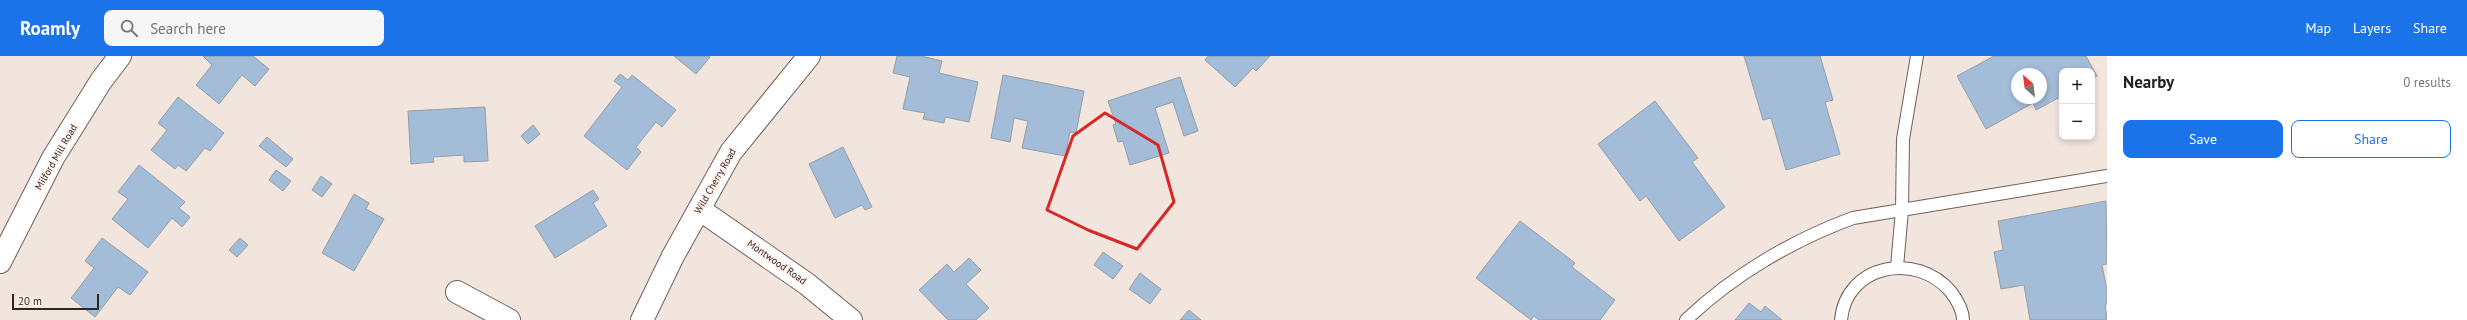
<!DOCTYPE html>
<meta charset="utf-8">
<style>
body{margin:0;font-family:"PT Sans",sans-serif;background:#f6f6f6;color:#202124}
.controls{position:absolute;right:12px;top:12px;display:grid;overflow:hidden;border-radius:8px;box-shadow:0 2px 6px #0003}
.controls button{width:36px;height:36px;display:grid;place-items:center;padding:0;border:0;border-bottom:1px solid #e0e0e0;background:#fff;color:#202124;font:20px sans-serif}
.compass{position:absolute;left:2011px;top:12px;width:36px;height:36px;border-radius:50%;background:#fff;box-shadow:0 2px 6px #0003;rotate:332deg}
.scale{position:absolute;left:12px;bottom:10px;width:87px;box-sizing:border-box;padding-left:4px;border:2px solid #2c2725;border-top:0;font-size:11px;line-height:14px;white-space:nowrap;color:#2c2725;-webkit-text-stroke:3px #fff2eb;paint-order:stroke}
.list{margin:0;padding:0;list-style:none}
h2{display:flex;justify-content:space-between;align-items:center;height:52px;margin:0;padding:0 16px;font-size:17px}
h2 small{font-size:13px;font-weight:400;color:#757577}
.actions{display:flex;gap:8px;padding:12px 16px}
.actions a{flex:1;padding:9px 0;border:1px solid #1a73e8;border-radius:8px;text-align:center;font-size:14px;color:#1a73e8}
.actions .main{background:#1a73e8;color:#fff}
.icon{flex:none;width:22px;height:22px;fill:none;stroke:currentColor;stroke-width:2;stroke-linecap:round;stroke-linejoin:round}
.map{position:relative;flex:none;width:2107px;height:264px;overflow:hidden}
header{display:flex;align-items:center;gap:24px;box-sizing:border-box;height:56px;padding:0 20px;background:#1a73e8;color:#fff}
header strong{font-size:19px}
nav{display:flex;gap:22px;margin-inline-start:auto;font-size:14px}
.search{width:280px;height:36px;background:#f6f6f6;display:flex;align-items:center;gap:10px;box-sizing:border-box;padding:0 14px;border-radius:8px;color:#757577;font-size:15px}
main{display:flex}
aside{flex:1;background:#fff}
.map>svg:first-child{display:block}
</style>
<header>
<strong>Roamly</strong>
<div class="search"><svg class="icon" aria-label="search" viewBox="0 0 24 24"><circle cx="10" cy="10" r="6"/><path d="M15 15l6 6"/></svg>Search here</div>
<nav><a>Map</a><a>Layers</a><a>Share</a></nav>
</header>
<main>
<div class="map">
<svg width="2107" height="264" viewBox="0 0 2107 264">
<rect width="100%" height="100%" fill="#f1e5de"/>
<path fill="#a3bcd8" stroke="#959ea7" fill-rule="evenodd" d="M203,0H253L269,13L255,30L242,19L219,48L196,29L212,9Z
M674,0H709L710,1L696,18Z
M897,0H921L942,5L939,17L978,26L969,66L945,61L944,67L923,63L925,57L903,53L910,21L893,17Z
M1208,0H1270L1256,15L1253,12L1235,31L1205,4Z
M1744,0H1820L1833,44L1825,46L1840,98L1786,114L1771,62L1763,64Z
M1994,0H2086L2097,20L2092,23V15H2062V40L2036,54L2033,47L1986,73L1957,20ZM2017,18H2041V42H2017Z
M620,18L628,24L632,19L676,54L662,71L656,66L636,91L641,96L627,114L584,80L622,31L614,25Z
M1003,19L1084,35L1076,77L1070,76L1065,100L1022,92L1028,65L1014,62L1010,86L991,82Z
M1180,21L1198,75L1184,80L1173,46L1155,52L1169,97L1130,109L1123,85L1118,86L1113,69L1116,68L1108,45Z
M178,41L224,77L210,95L205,92L186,115L178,109L175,113L151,94L167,74L158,67Z
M1655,45L1698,102L1692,106L1725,151L1679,185L1646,140L1640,145L1598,88Z
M485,51L488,105L464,106V99L433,101L434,106L411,108L408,55Z
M533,69L540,78L528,88L521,80Z
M267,81L293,103L286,111L259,90Z
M843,91L872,151L865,154L862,149L835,162L809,108Z
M139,109L185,146L179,152L190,161L182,171L172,162L148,192L112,163L128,143L118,136Z
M276,114L291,125L283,135L269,124Z
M321,120L332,128L322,141L312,134Z
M593,134L599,143L593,147L607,170L555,202L535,170Z
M354,138L369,147L366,153L384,163L354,215L322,197Z
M2106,145L2107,208L2102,209L2107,234V248H2105L2107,264H2030L2024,229L2001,233L1994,196L2003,194L1998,165Z
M1520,165L1575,207L1572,211L1615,244L1600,264H1539L1534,260L1531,264L1476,222Z
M102,182L148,216L130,239L118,231L95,261L71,242L94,212L85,205Z
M240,182L248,189L237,201L229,194Z
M1103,196L1123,210L1113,223L1094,209Z
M969,202L981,214L966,228L989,252L976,264H948L919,234L947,208L954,216Z
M1140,217L1161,233L1150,248L1129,233Z
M1749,247L1761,256L1765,250L1782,264H1735Z
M1189,254L1201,264H1180Z"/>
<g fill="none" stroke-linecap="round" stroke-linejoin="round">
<defs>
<path id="service" d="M1897,211L1902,154L1903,83L1917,0
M1686,264C1733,219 1793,184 1853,162L2107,120
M1841,264C1846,208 1917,195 1951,236C1957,244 1963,254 1963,264"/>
<path id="minor" d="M699,153L807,228L851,264
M457,236L509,264
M642,264L673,200L731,96L809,0"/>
<path id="secondary" d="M0,206L53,102L101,25L120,0"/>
</defs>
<use href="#service" stroke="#6c615b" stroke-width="14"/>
<use href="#minor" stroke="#6c615b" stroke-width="24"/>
<use href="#secondary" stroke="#6c615b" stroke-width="24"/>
<use href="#service" stroke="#fff" stroke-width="12"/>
<use href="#minor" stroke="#fff" stroke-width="22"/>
<use href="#secondary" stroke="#fff" stroke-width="22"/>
</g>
<path fill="none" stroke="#d62828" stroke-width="3" stroke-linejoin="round" d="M1105,57L1158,89L1174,146L1137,193L1088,174L1047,154L1073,80Z"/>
<g text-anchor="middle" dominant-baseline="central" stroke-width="3.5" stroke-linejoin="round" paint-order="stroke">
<g font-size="10" fill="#2c2725" stroke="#fff2eb">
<text transform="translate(56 101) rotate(-60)">Milford Mill Road</text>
<text transform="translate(715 125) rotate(-60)">Wild Cherry Road</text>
<text transform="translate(777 206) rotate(35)">Montwood Road</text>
</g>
</g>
</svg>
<div class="controls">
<button>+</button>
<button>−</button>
</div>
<svg class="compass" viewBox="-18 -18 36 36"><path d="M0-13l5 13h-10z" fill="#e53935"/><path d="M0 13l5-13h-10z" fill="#757577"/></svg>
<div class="scale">20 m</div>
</div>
<aside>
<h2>Nearby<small>0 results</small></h2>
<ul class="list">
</ul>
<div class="actions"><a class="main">Save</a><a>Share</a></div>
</aside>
</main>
